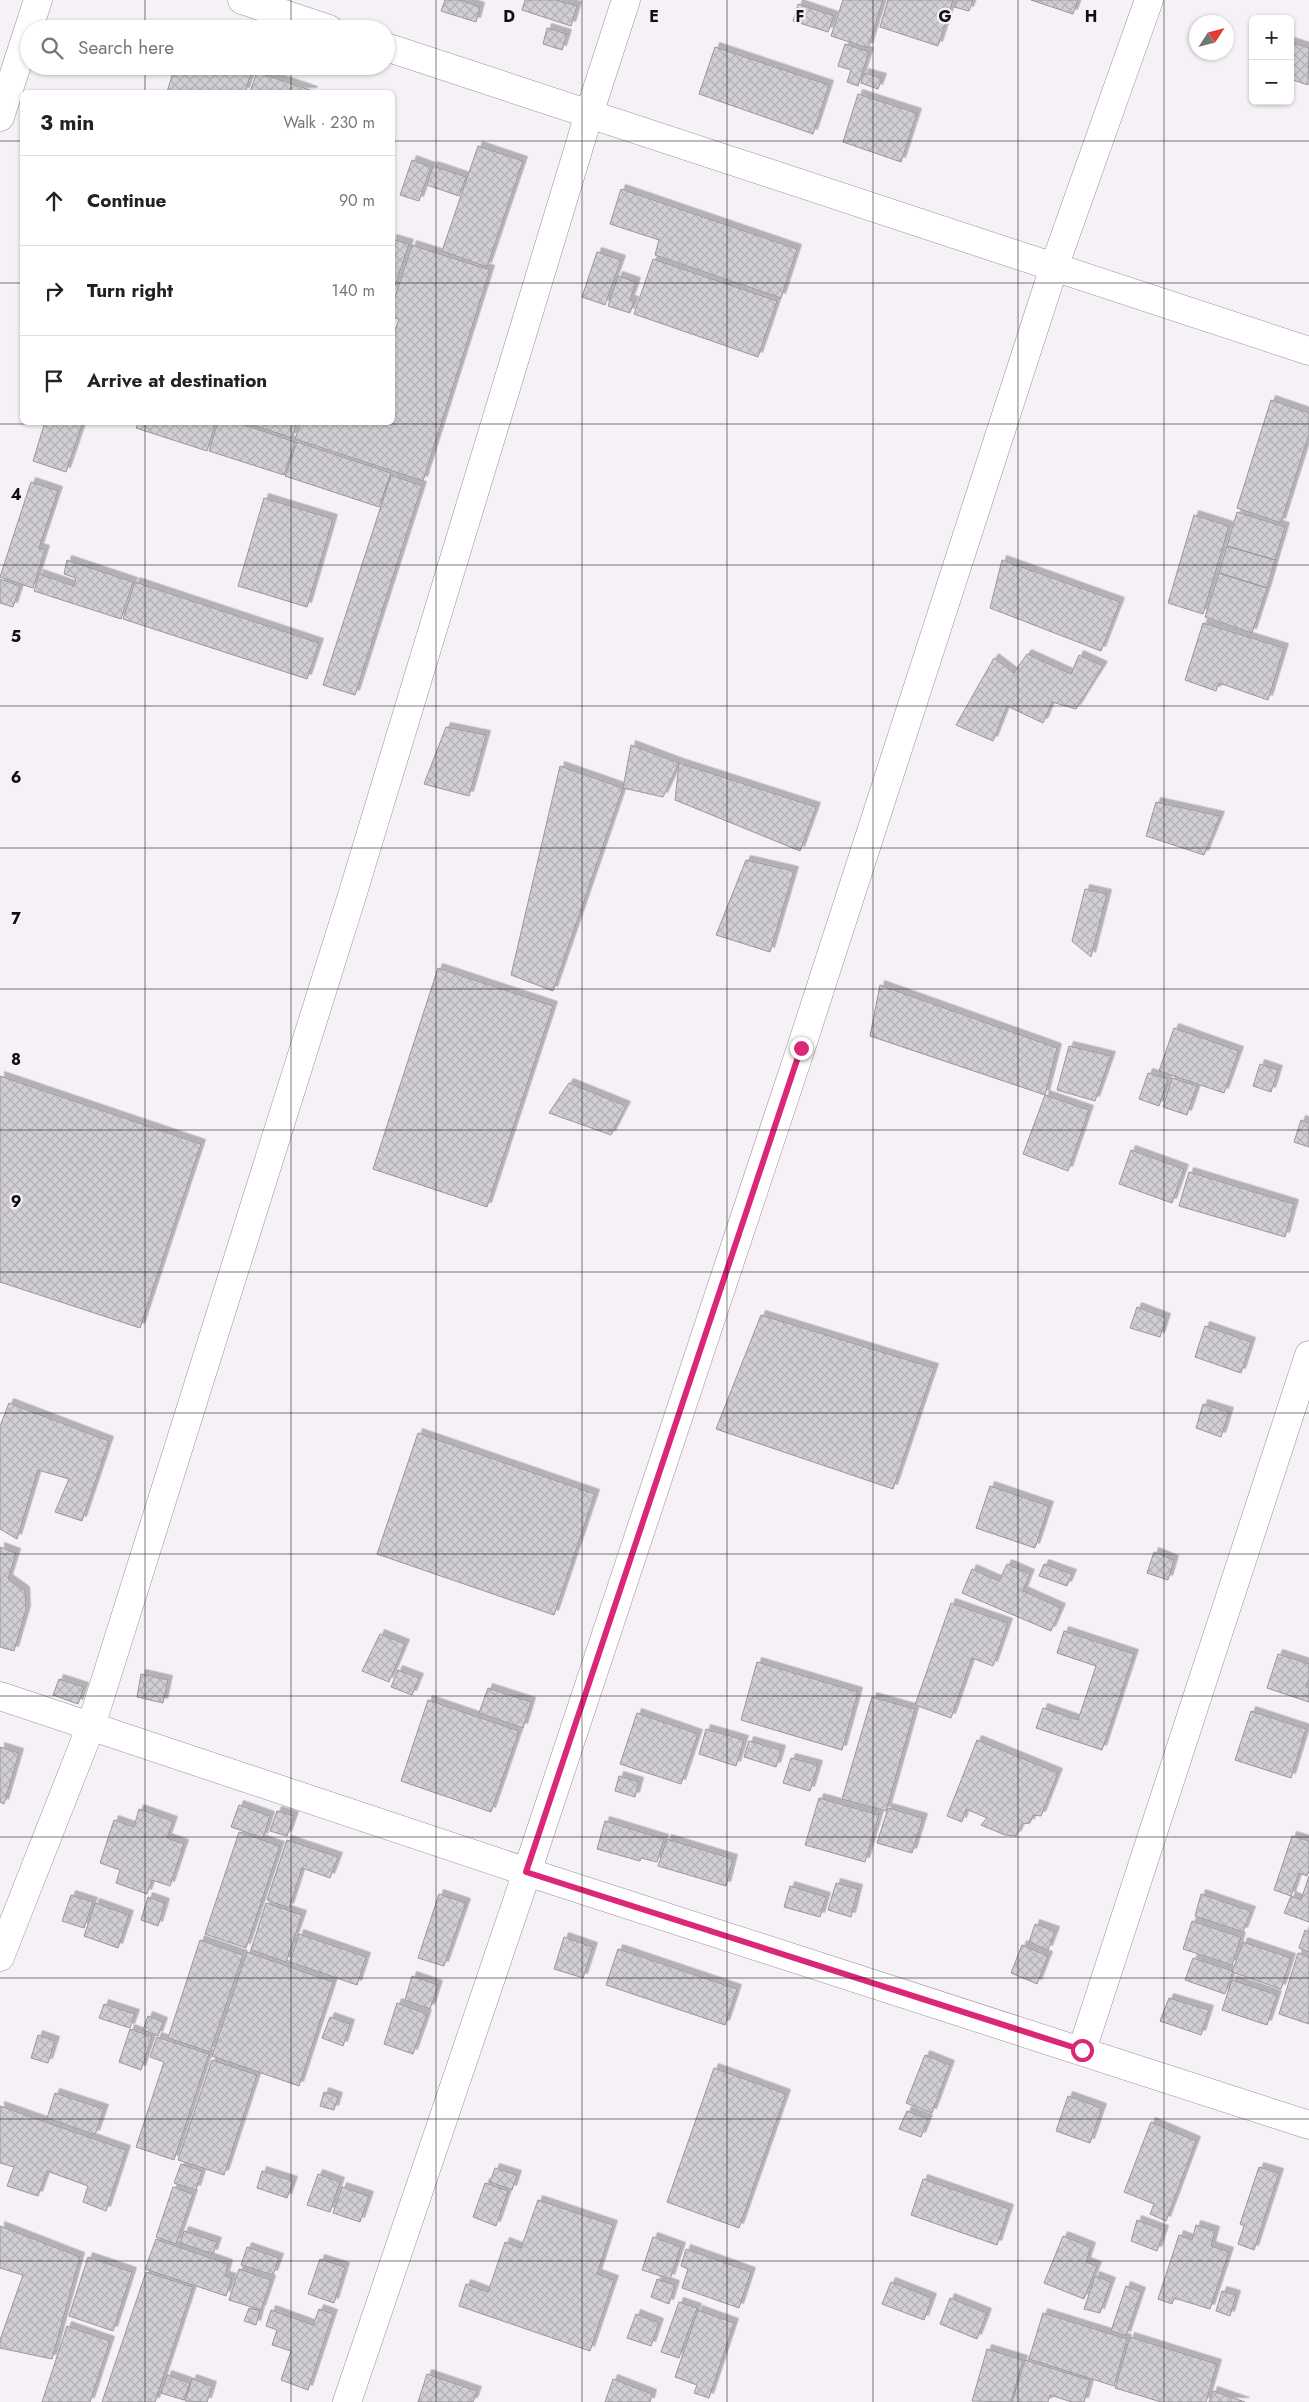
<!DOCTYPE html>
<meta charset="utf-8">
<style>
body{margin:0;font-family:Jost,sans-serif;background:#f2f2f2;color:#222}
.controls{position:absolute;right:15px;top:15px;display:grid;overflow:hidden;border-radius:8px;box-shadow:0 1px 4px #0004}
.controls button{width:45px;height:45px;display:grid;place-items:center;padding:0;border:0;border-bottom:1px solid #e0e0e0;background:#fff;color:#222;font:25px sans-serif}
.compass{position:absolute;left:1189px;top:15px;width:45px;height:45px;border-radius:50%;background:#fff;box-shadow:0 1px 4px #0004;rotate:54deg}
.stop{position:absolute;width:15px;height:15px;margin:-11px;border:4px solid #db2777;border-radius:50%;background:#fff}
.stop.end{background:#db2777;border-color:#fff;box-shadow:0 1px 5px #0008}
.list{margin:0;padding:0;list-style:none}
h2{display:flex;justify-content:space-between;align-items:center;height:65px;margin:0;padding:0 20px;font-size:21px}
h2 small{font-size:16px;font-weight:400;color:#767676}
.list li{display:grid;grid-template-columns:32px 1fr auto;gap:15px;align-items:center;box-sizing:border-box;height:90px;padding:0 20px;border-top:1px solid #e0e0e0}
.list b{display:block;font-size:19px;white-space:nowrap}
.list em{font-size:16px;font-style:normal;color:#767676}
.icon{flex:none;width:28px;height:28px;fill:none;stroke:currentColor;stroke-width:2;stroke-linecap:round;stroke-linejoin:round}
.map{position:relative;flex:none;width:1309px;height:2402px;overflow:hidden}
.search{position:absolute;background:#fff;box-shadow:0 1px 4px #0004;left:20px;top:20px;width:375px;height:55px;display:flex;align-items:center;gap:12px;box-sizing:border-box;padding:0 18px;border-radius:28px;color:#767676;font-size:19px}
.panel{position:absolute;background:#fff;box-shadow:0 1px 4px #0004;left:20px;top:90px;width:375px;height:335px;border-radius:8px}
.map>svg:first-child{display:block}
</style>
<div class="map">
<svg width="1309" height="2402" viewBox="0 0 1309 2402">
<defs>
<pattern id="building-cross-hatch" width="8" height="8" patternUnits="userSpaceOnUse" patternTransform="scale(1.25)"><rect width="8" height="8" fill="#d2cfd4"/><path d="M0 0l8 8M0 8l8-8" fill="none" stroke="#b3b1b5"/></pattern>
<filter id="shadow"><feDropShadow dx="4.5" dy="-4.5" stdDeviation="0" flood-color="#0004"/></filter>
</defs>
<rect width="100%" height="100%" fill="#f5f1f7"/>
<path fill="url(#building-cross-hatch)" stroke="#9a979c" filter="url(#shadow)" d="M445,0H460L480,7L476,22L441,11Z
M525,0H556L577,6L571,26L522,10Z
M843,0H883L868,48L831,36Z
M888,0H953L938,46L880,27Z
M957,0H973L969,11L954,7Z
M1031,0H1078L1073,14Z
M798,4L834,16L828,32L793,21Z
M547,28L567,34L562,50L543,44Z
M1290,42L1309,48L1308,85L1290,79Z
M845,44L869,52L858,86L847,82L851,70L838,66Z
M715,47L829,85L813,134L699,94Z
M175,66H236L252,71L245,92H167Z
M257,72L313,91L312,92H250Z
M864,73L882,78L878,89L861,83Z
M858,94L917,113L901,162L843,142Z
M478,146L523,161L487,267L442,251Z
M412,160L431,167L419,201L400,195Z
M433,166L466,177L459,196L427,185Z
M621,189L797,249L781,298L655,255L659,240L610,224Z
M392,239L409,244L392,295Z
M412,245L490,270L423,481L295,439L301,422H392V339L399,319L392,317V306Z
M597,252L621,260L605,305L582,297Z
M653,259L777,301L758,357L634,314Z
M618,276L636,282L630,300L634,301L630,313L608,306Z
M1271,400L1309,413V434L1281,523L1237,508Z
M45,422H83L66,472L33,461Z
M138,422H216L207,451L136,428Z
M218,422H236L295,442L284,475L209,451Z
M244,422H297L292,438Z
M297,442L391,473L379,507L285,476Z
M391,475L422,486L355,695L323,685Z
M31,482L58,491L39,548L45,550L33,588L0,577Z
M264,498L333,519L307,607L238,586Z
M1237,512L1285,527L1275,560L1227,546Z
M1194,515L1229,526L1203,614L1168,603Z
M1227,546L1275,560L1267,588L1219,573Z
M67,560L133,582L121,619L34,591L39,574L74,586L76,578L64,574Z
M1002,560L1120,602L1101,651L990,608Z
M1219,573L1267,588L1252,633L1205,617Z
M0,579L20,586L13,607L0,603Z
M135,582L319,643L307,679L123,619Z
M1203,623L1284,648L1268,700L1219,683L1216,691L1185,680Z
M1027,654L1071,674L1079,655L1103,666L1076,709L1052,702L1043,723L1007,706L993,741L956,725L994,658L1014,673Z
M446,727L486,735L469,796L424,784Z
M631,745L679,763L663,797L623,788Z
M679,763L816,807L800,851L675,800Z
M560,766L623,788L553,991L511,975Z
M1156,802L1220,816L1204,855L1146,836Z
M746,860L794,871L770,952L716,935Z
M1085,889L1107,894L1091,957L1072,941Z
M438,968L553,1006L487,1207L373,1169Z
M880,985L1057,1048L1045,1095L870,1036Z
M1174,1028L1239,1051L1224,1093L1159,1071Z
M1069,1046L1111,1056L1095,1101L1057,1090Z
M1260,1064L1278,1070L1271,1092L1253,1086Z
M1148,1073L1168,1079L1159,1106L1139,1099Z
M0,1076L201,1144L140,1328L0,1282Z
M1172,1078L1197,1086L1187,1115L1163,1107Z
M569,1083L626,1106L611,1135L549,1113Z
M1045,1095L1089,1110L1068,1171L1023,1154Z
M1301,1120L1309,1123V1147L1294,1142Z
M1131,1150L1184,1169L1172,1203L1119,1184Z
M1189,1172L1294,1204L1285,1237L1179,1206Z
M1137,1307L1166,1318L1160,1337L1130,1328Z
M761,1315L934,1368L893,1489L716,1429Z
M1205,1326L1251,1342L1241,1373L1195,1357Z
M9,1403L109,1441L82,1521L55,1512L69,1479L38,1470L17,1539L0,1529V1426Z
M1203,1404L1229,1412L1221,1437L1196,1428Z
M418,1433L595,1494L554,1615L377,1554Z
M990,1486L1049,1506L1035,1548L976,1528Z
M0,1547L16,1553L8,1579L25,1591L26,1610L14,1651L0,1647Z
M1154,1552L1174,1560L1168,1580L1147,1573Z
M1007,1564L1030,1574L1023,1591L1061,1608L1051,1631L962,1593L972,1569L999,1581Z
M1044,1564L1072,1574L1067,1586L1039,1576Z
M951,1603L1008,1623L993,1666L972,1658L951,1718L915,1705Z
M1064,1631L1134,1654L1102,1750L1036,1728L1043,1708L1078,1720L1096,1666L1057,1653Z
M380,1634L405,1644L389,1682L362,1671Z
M1278,1654L1309,1664V1679L1306,1687L1309,1688V1702L1267,1688Z
M757,1662L858,1692L842,1750L741,1720Z
M398,1670L419,1678L412,1695L391,1687Z
M141,1674L168,1680L163,1703L137,1697Z
M59,1679L84,1687L78,1704L53,1695Z
M488,1688L531,1702L523,1728L479,1713Z
M872,1697L915,1709L886,1811L842,1799Z
M428,1700L519,1731L491,1812L401,1781Z
M1251,1711L1306,1729L1291,1778L1235,1760Z
M637,1713L698,1734L681,1784L620,1764Z
M706,1729L744,1740L736,1766L699,1754Z
M977,1740L1058,1773L1041,1816L1033,1815L1030,1823L1022,1824L1016,1836L1005,1835L981,1825L987,1818L966,1809L962,1822L947,1816Z
M749,1741L781,1750L776,1767L744,1757Z
M0,1747L19,1753L4,1804L0,1802Z
M791,1758L818,1765L810,1791L783,1783Z
M619,1776L639,1782L635,1797L615,1791Z
M819,1798L879,1815L865,1862L805,1845Z
M239,1805L270,1816L263,1838L231,1827Z
M888,1808L923,1818L912,1853L877,1843Z
M139,1809L173,1821L167,1838L184,1844L170,1886L152,1880L147,1894L116,1883L120,1870L100,1863L114,1820L134,1827Z
M277,1811L294,1816L287,1836L270,1831Z
M605,1821L664,1839L657,1862L641,1858L640,1861L597,1849Z
M239,1832L280,1846L246,1948L205,1934Z
M1292,1836L1309,1841V1871L1307,1876L1299,1873L1291,1896L1274,1890Z
M667,1839L733,1859L726,1886L658,1866Z
M287,1840L338,1857L330,1878L302,1868L289,1908L267,1900Z
M1309,1876V1922L1284,1913L1291,1896L1301,1900Z
M836,1883L858,1889L851,1917L828,1910Z
M790,1886L826,1897L820,1917L784,1907Z
M439,1894L466,1903L444,1966L418,1958Z
M1201,1894L1251,1911L1243,1932L1195,1916Z
M71,1895L93,1902L84,1928L62,1921Z
M148,1897L165,1903L158,1926L141,1920Z
M95,1903L129,1915L118,1948L84,1936Z
M266,1903L302,1915L286,1962L251,1950Z
M1192,1921L1241,1937L1232,1965L1183,1949Z
M1035,1924L1055,1931L1048,1950L1029,1942Z
M1305,1930L1309,1932V1952L1299,1948Z
M299,1934L366,1957L357,1985L290,1962Z
M564,1937L593,1947L583,1978L554,1969Z
M200,1940L243,1955L210,2052L168,2038Z
M1243,1942L1291,1958L1281,1989L1232,1972Z
M1022,1945L1048,1956L1037,1984L1011,1973Z
M618,1949L737,1989L725,2025L606,1985Z
M247,1952L333,1982L299,2086L212,2056Z
M1298,1953L1309,1957V2024L1279,2014Z
M1193,1958L1233,1971L1225,1994L1185,1980Z
M412,1976L438,1985L430,2009L405,2000Z
M1232,1980L1277,1995L1267,2025L1222,2010Z
M1169,1998L1209,2010L1201,2035L1160,2021Z
M397,2003L427,2014L413,2054L384,2044Z
M104,2004L135,2014L130,2028L99,2018Z
M148,2016L163,2022L158,2036L143,2030Z
M330,2017L350,2024L343,2046L322,2038Z
M130,2029L152,2037L141,2070L119,2062Z
M38,2035L55,2041L48,2063L31,2058Z
M157,2037L209,2054L174,2160L136,2147L164,2062L150,2057Z
M925,2055L950,2065L932,2113L906,2103Z
M212,2060L257,2075L224,2175L178,2160Z
M714,2068L786,2094L739,2228L667,2202Z
M324,2092L338,2097L334,2110L320,2106Z
M55,2093L104,2109L95,2135L47,2118Z
M1068,2096L1102,2108L1090,2143L1056,2131Z
M0,2106L126,2150L106,2211L83,2202L88,2186L47,2171L38,2196L7,2186L14,2167L0,2163Z
M907,2111L928,2119L921,2137L899,2129Z
M1151,2122L1196,2141L1166,2221L1150,2214L1154,2204L1124,2192Z
M181,2164L202,2171L196,2190L174,2183Z
M1259,2167L1279,2173L1254,2250L1238,2244L1244,2226L1240,2224Z
M495,2168L517,2175L512,2190L490,2182Z
M262,2171L293,2181L287,2198L257,2188Z
M318,2174L340,2182L330,2212L307,2205Z
M923,2179L1009,2209L997,2245L911,2215Z
M485,2183L508,2191L496,2226L473,2217Z
M173,2187L193,2194L176,2244L156,2237Z
M342,2187L369,2196L360,2222L333,2213Z
M538,2200L613,2225L597,2274L614,2280L590,2351L459,2306L466,2284L488,2292L505,2242L521,2248Z
M1137,2220L1164,2230L1157,2251L1131,2241Z
M1196,2225L1215,2231L1211,2246L1229,2252L1210,2309L1174,2298L1172,2304L1158,2299L1179,2235L1192,2240Z
M0,2226L80,2257L52,2359L0,2348V2340L23,2275L0,2268Z
M184,2231L217,2242L213,2254L180,2243Z
M1063,2236L1091,2247L1086,2262L1097,2266L1084,2299L1044,2283Z
M653,2237L681,2247L670,2279L642,2270Z
M156,2239L228,2264L225,2276L232,2278L226,2296L145,2269Z
M247,2247L279,2258L273,2275L241,2265Z
M686,2249L751,2272L739,2308L682,2288L688,2269L681,2266Z
M88,2257L132,2272L113,2331L69,2316Z
M320,2259L345,2267L334,2303L308,2294Z
M239,2269L271,2280L261,2310L229,2300Z
M146,2272L193,2287L155,2402H102Z
M1095,2276L1111,2282L1100,2313L1084,2309Z
M657,2279L675,2285L669,2304L651,2297Z
M891,2282L932,2298L924,2320L882,2304Z
M1126,2286L1141,2292L1126,2336L1111,2331Z
M1222,2291L1236,2295L1230,2316L1216,2311Z
M950,2298L987,2313L977,2339L940,2324Z
M679,2302L697,2308L679,2358L661,2352Z
M249,2308L260,2311L256,2325L244,2321Z
M319,2309L333,2314L308,2390L281,2380L291,2351L272,2345L277,2330L266,2326L271,2310L313,2325Z
M698,2310L734,2323L709,2398L694,2393L697,2385L675,2377Z
M1043,2313L1127,2339L1114,2386L1029,2359Z
M636,2314L659,2323L651,2346L627,2338Z
M67,2326L110,2341L90,2402H42Z
M1130,2337L1217,2364L1206,2402H1161L1115,2388Z
M987,2349L1023,2360L1011,2402L972,2401Z
M1025,2360L1090,2380L1084,2402H1072L1050,2395L1048,2402H1012Z
M427,2374L477,2391L473,2402H418Z
M167,2375L190,2383L184,2400L161,2393Z
M192,2379L212,2386L207,2402L185,2401Z
M613,2379L652,2394L650,2402H605Z
M1213,2391L1245,2402H1209Z"/>
<g fill="none" stroke-linecap="round" stroke-linejoin="round">
<defs>
<path id="street" d="M242,0L329,29
M386,47L1309,351
M0,1696L527,1872L1309,2125
M0,1957L91,1726L351,899L589,114L626,0
M1082,2050L1309,1355
M347,2402L527,1872L801,1048L1054,267L1149,0"/>
<path id="secondary" d="M0,117L38,0"/>
</defs>
<use href="#street" stroke="#959297" stroke-width="29"/>
<use href="#secondary" stroke="#959297" stroke-width="29"/>
<use href="#street" stroke="#fff" stroke-width="28"/>
<use href="#secondary" stroke="#fff" stroke-width="28"/>
</g>
<g fill="none" stroke-linecap="round" stroke-linejoin="round">
<path stroke="#db2777" stroke-width="6" d="M801,1048L526,1872L1082,2050"/>
</g>
<path fill="none" stroke="#100f10" stroke-width="1" stroke-opacity="0.55" d="M145,0V29M291,0V29M436,0V2402M582,0V2402M727,0V2402M873,0V2402M1018,0V2402M1164,0V2402M145,66V92M291,66V92M0,141H22M392,141H1309M0,283H22M392,283H1309M145,422V2402M291,422V2402M0,424H1309M0,565H1309M0,706H1309M0,848H1309M0,989H1309M0,1130H1309M0,1272H1309M0,1413H1309M0,1554H1309M0,1696H1309M0,1837H1309M0,1978H1309M0,2119H1309M0,2261H1309"/>
<g font-size="16" text-anchor="middle" font-weight="bold" fill="#100f10" stroke="#f5f1f7" stroke-width="4.5" stroke-linejoin="round" paint-order="stroke">
<text x="509" y="22">D</text>
<text x="654" y="22">E</text>
<text x="800" y="22">F</text>
<text x="945" y="22">G</text>
<text x="1091" y="22">H</text>
<text x="16" y="500">4</text>
<text x="16" y="642">5</text>
<text x="16" y="783">6</text>
<text x="16" y="924">7</text>
<text x="16" y="1065">8</text>
<text x="16" y="1207">9</text>
</g>
</svg>
<div class="controls">
<button>+</button>
<button>−</button>
</div>
<svg class="compass" viewBox="-18 -18 36 36"><path d="M0-13l5 13h-10z" fill="#e53935"/><path d="M0 13l5-13h-10z" fill="#767676"/></svg>
<div class="stop" style="left:1082px;top:2050px"></div>
<div class="stop end" style="left:801px;top:1048px"></div>
<div class="search"><svg class="icon" aria-label="search" viewBox="0 0 24 24"><circle cx="10" cy="10" r="6"/><path d="M15 15l6 6"/></svg>Search here</div>
<section class="panel">
<h2>3 min<small>Walk · 230 m</small></h2>
<ul class="list">
<li><svg class="icon" aria-label="ahead" viewBox="0 0 24 24"><path d="M12 20V5M6 11l6-6 6 6"/></svg><div><b>Continue</b></div><em>90 m</em></li>
<li><svg class="icon" aria-label="right" viewBox="0 0 24 24"><path d="M7 20v-9h11M14 6l5 5-5 5"/></svg><div><b>Turn right</b></div><em>140 m</em></li>
<li><svg class="icon" aria-label="arrive" viewBox="0 0 24 24"><path d="M6 21V4h12l-3 4 3 4H6"/></svg><div><b>Arrive at destination</b></div></li>
</ul>
</section>
</div>
